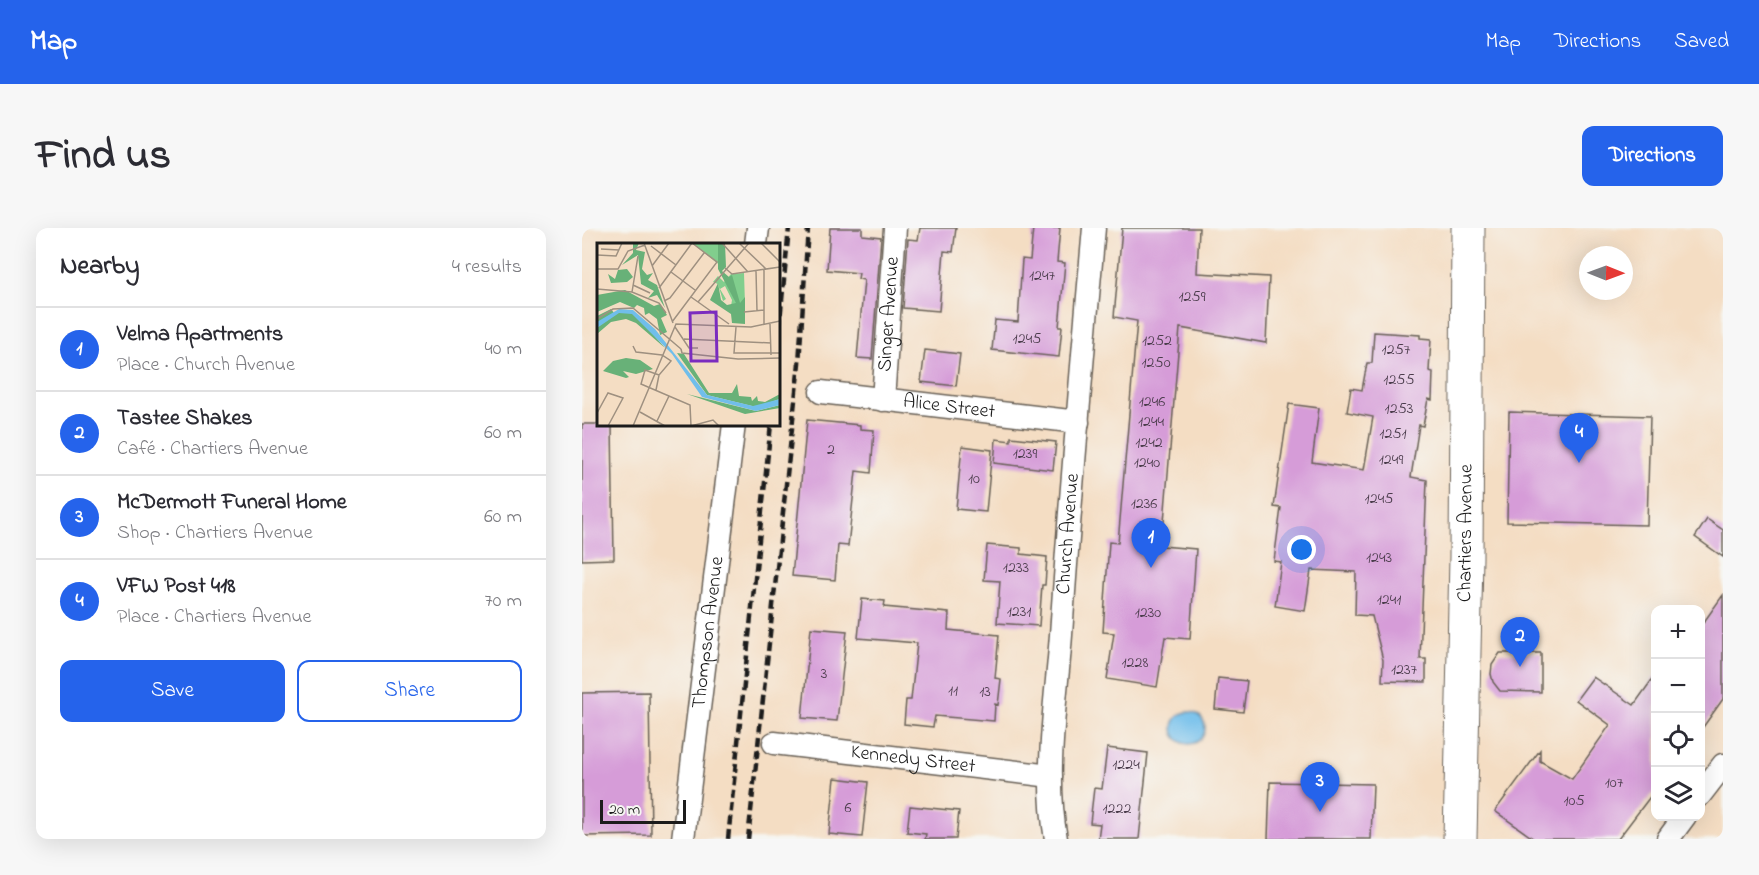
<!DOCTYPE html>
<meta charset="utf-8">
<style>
body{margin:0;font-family:"Indie Flower",sans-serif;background:#f7f7f7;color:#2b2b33}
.controls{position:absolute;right:18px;bottom:18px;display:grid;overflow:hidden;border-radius:12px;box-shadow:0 6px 24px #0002}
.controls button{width:54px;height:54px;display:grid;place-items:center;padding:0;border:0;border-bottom:2px solid #e1e1e2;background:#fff;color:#2b2b33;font:30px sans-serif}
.compass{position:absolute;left:997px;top:18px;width:54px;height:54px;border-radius:50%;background:#fff;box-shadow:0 6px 24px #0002;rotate:91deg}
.scale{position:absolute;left:18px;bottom:15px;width:86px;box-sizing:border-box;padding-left:6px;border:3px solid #1c1c1c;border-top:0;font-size:16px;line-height:21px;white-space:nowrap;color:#1c1c1c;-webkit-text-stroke:4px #f6f6f2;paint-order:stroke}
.you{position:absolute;left:720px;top:322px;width:21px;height:21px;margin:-15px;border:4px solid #fff;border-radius:50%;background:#1a73e8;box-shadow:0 0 0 9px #1a73e833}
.badge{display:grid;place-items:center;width:39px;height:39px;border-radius:50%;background:#2563eb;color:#fff;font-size:20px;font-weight:700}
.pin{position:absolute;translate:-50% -50px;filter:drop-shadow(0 2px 3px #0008)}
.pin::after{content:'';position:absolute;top:32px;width:21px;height:18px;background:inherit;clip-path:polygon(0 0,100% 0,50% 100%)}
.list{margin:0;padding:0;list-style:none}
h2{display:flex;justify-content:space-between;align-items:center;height:78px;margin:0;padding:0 24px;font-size:26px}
h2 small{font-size:20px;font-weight:400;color:#7c7c81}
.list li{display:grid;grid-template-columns:39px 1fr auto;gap:18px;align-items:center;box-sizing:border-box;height:84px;padding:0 24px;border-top:2px solid #e1e1e2}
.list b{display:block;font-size:22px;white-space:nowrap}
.list p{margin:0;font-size:20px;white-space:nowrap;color:#7c7c81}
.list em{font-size:20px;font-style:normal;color:#7c7c81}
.actions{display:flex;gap:12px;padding:18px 24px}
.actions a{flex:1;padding:14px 0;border:2px solid #2563eb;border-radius:12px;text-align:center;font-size:21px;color:#2563eb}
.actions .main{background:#2563eb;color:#fff}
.icon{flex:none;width:33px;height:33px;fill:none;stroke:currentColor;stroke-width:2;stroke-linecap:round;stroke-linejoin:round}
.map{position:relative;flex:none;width:1141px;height:611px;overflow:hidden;border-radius:12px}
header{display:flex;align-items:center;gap:36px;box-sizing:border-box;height:84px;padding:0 30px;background:#2563eb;color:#fff}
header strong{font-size:28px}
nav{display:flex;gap:33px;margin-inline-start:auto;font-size:21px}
.intro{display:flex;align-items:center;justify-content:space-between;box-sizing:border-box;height:144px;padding:0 36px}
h1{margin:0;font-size:42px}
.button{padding:15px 27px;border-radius:12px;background:#2563eb;color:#fff;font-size:21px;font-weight:700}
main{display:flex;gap:36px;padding:0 36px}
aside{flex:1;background:#fff;border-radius:12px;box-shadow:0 6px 24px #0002}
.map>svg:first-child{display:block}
</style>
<header>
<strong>Map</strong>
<nav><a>Map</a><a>Directions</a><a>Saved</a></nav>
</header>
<div class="intro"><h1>Find us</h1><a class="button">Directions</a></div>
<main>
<aside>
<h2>Nearby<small>4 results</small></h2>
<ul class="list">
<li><span class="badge">1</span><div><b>Velma Apartments</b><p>Place · Church Avenue</p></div><em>40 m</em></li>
<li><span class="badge">2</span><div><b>Tastee Shakes</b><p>Café · Chartiers Avenue</p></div><em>60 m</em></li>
<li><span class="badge">3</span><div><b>McDermott Funeral Home</b><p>Shop · Chartiers Avenue</p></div><em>60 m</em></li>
<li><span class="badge">4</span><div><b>VFW Post 418</b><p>Place · Chartiers Avenue</p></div><em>70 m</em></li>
</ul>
<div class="actions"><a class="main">Save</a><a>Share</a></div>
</aside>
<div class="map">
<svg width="1141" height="611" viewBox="0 0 1141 611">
<rect width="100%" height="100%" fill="#f6f6f2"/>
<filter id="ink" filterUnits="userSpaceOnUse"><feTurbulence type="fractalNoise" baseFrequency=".0167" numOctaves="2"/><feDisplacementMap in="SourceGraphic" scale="12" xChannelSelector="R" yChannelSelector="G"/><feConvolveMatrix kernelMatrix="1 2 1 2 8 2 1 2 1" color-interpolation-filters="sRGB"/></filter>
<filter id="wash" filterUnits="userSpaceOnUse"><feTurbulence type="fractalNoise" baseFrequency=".008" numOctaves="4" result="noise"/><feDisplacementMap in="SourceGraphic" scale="24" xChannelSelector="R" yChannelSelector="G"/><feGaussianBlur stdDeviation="1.35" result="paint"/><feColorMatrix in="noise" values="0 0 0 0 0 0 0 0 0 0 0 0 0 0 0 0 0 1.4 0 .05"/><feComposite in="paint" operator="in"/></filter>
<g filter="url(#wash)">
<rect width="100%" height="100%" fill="#f4ddc3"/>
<path fill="#70beeb" stroke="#466d84" stroke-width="1.5" d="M591 500a16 16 0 1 1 32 0a16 16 0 1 1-32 0Z"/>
<g id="blocks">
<path fill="#d69cd8" d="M248,0H280V7L299,9L290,131L275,130L282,52L276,51L277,45L245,42Z
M338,0H374L371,24L362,23L357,83L321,80L326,11L336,12Z
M451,0H478L475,34L483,35L477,99H480L477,129L410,122L413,92L436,94L440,31L448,32Z
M540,0H617L615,45L687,49L684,115L598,100L580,318L614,321L608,411L583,409L575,459L525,451L532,405L521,404L527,314L536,315L555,93L532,89Z
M792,104L838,107V110L849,111L847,143L851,144L850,172L846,171L841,198L837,197L829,249L845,252L838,431H844V454L800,453L801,432L790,388L773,387L774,344L729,342L723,383L693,378L699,334L692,333L699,280L692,279L707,176L737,180L730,234L782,242L791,189L765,184L769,160L780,162L785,135H790Z
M343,122L378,126L374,158L339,154Z
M927,184L1068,188L1065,297L925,294Z
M225,192L278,197V201L292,202L289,245L274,243L266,318L256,317L253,352L210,348Z
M0,196H30L32,331L0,332Z
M429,209L474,214L471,242L412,235L414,211L429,213Z
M380,218L410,222L404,284L374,281Z
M1125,291L1141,302V329L1113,309Z
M405,317L439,320V326L465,329L463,357H460L457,398L415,395L418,353L402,352Z
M1141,367V471L1119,502V398Z
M280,371L303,373L302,379L367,385L366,402L417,407L413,450L419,451L416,477L413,476L412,493L353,488L351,499L322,496L324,472H329L335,415L276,410Z
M229,400L265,403L255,493L220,490Z
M918,425H959V464L918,463L911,454L909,446L910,437Z
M1074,446V561L1036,611H952L913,583L958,522V533L990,551L1028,497L994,472L1011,449L1052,477Z
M636,450L665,453L661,484L633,481Z
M67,464L69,607L0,608V465Z
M525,520L566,525L557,611H516L518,596L508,595L512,560L520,561Z
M253,550L286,554L280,609L247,606Z
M688,554L791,556L789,611H686Z
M328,578L377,583L374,611H343L344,606L325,604Z"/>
</g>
</g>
<g filter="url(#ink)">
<use href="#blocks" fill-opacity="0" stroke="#686056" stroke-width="1.5"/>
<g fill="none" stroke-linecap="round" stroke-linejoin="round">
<defs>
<g id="street">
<path d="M174,16L176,0"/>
<path id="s1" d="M239,164L496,194"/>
<path id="s2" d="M301,172L313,0"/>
<path id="s3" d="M192,515L469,548"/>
<path d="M1118,567L1141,537"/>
<path id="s4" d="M101,611L152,196"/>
<path id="s5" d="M474,611C462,545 474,474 479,407C488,271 500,136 512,0"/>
<path d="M1086,611L1103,588"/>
</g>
<g id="primary">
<path id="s6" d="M878,611L884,329L886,0"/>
</g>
</defs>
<use href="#street" stroke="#686056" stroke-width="25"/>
<use href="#primary" stroke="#686056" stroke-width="35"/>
<use href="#street" stroke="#fff" stroke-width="22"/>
<use href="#primary" stroke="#fff" stroke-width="33"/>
<path stroke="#1c1c1c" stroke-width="4.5" stroke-dasharray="9 4.5" stroke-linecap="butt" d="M196,113L207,0
M146,611L189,196
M166,611L217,135L226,0"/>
</g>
</g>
<g text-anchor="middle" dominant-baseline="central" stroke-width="6" stroke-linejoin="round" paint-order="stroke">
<g font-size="16" fill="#4a3c4b">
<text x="460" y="48">1247</text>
<text x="610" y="69">1259</text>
<text x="445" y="111">1245</text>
<text x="575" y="113">1252</text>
<text x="814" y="122">1257</text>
<text x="574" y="135">1250</text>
<text x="817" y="152">1255</text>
<text x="570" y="174">1246</text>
<text x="817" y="181">1253</text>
<text x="569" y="194">1244</text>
<text x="811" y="206">1251</text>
<text x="567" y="215">1242</text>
<text x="249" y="222">2</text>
<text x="443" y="226">1239</text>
<text x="809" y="232">1249</text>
<text x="565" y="235">1240</text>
<text x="392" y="251">10</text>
<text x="797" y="271">1245</text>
<text x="562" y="276">1236</text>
<text x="797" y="330">1243</text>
<text x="434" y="340">1233</text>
<text x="807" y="372">1241</text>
<text x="437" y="384">1231</text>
<text x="566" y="385">1230</text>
<text x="553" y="435">1228</text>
<text x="822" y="442">1237</text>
<text x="242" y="446">3</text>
<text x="371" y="463">11</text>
<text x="403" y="464">13</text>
<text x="544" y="537">1224</text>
<text x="1032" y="555">107</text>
<text x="992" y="573">105</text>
<text x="266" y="580">6</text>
<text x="535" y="581">1222</text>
</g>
<g font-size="20" fill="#1c1c1c" stroke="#f6f6f2">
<text stroke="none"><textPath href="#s2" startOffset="86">Singer Avenue</textPath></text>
<text stroke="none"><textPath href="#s1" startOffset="129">Alice Street</textPath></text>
<text stroke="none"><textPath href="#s5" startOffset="306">Church Avenue</textPath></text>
<text stroke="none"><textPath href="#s6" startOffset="306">Chartiers Avenue</textPath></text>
<text stroke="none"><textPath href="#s4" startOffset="208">Thompson Avenue</textPath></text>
<text stroke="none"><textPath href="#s3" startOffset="140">Kennedy Street</textPath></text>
</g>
</g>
<g transform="translate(15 15)">
<rect width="183" height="183" fill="#f4ddc3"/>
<path d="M95,0H123V22L120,20ZM147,30L148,61L134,63L135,57L128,43L123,46L129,56L126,58L121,41L116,39L121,33L127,39L134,31Z" fill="#81ce8d"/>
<path d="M36,0H42L39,7L48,9L45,26L50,32L56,30L51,37L60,42L68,65L60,52L51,55L57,48L44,41L41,12L25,22L36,10ZM121,0H128L129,24L125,28L132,34L135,32L143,60L148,54V81L135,80L134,71L113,57L121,40L124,57L130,62L139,60L121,26ZM30,26L36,34L30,39L14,40L11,31L18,36L21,27ZM28,47L57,63L63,61L70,72L64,75L70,89L63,92L60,76L52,70L48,72L47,65L40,62L37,65L23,59L0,69V52ZM14,66L17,70L37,69L68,105L39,80L29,76L14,79L0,91V73ZM80,110L87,111L112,150H135L140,141L142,153L154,154L155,158L160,153L161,158L168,159L183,151V156L159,164L110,152ZM29,115L43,117L56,126L39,131L26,128L32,134L29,135L6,128L16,118ZM90,151L159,168L183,162V165L148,171Z" fill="#68b178"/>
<path d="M22,66L36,67L58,86L110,152L156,163L183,156V162L159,168L105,154L75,111L35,71L22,70L0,85V79Z" fill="#70beeb"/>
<path fill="none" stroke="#9e9080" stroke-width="1.5" d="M47,0L76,80M125,0L151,29M142,0L169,26M164,0L183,19M54,3L79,22M4,6L22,7M0,12L19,13L25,0M55,23L72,0M128,25L135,31L183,24M0,26H21L31,8L48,2M167,26V82M159,28L160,68M74,29L98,47M36,42L53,50M62,45L95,0M0,46L35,49L62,60L69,70M35,49L41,13M94,54L132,81M67,58L73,55L107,10M101,59L152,0M147,69L167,67M0,76L16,66L36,65L84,106M75,79L120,19L95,0M173,81L174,112M78,84L92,105H101M139,84L137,110H183M87,96L174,100M36,103L39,109L65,112L74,118L62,132L59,147M84,106L85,110L141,116L183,115M62,132L48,127L44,141L93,162L94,183M43,169L68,183M0,170L11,150L26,155L11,183M60,178L72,153M36,183L79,81L154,84L183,78M94,183L116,177L122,183"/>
<path fill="#7b2cbf" fill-opacity="0.15" stroke="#7b2cbf" stroke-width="3" d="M119,69L120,118H94L93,70Z"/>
<rect width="183" height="183" fill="none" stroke="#1c1c1c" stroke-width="3"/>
</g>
</svg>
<div class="controls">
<button>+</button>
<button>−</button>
<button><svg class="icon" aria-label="locate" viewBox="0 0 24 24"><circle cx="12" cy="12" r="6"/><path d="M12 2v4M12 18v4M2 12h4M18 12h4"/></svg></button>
<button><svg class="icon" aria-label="layers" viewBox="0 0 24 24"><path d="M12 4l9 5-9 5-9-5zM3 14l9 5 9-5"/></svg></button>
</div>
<svg class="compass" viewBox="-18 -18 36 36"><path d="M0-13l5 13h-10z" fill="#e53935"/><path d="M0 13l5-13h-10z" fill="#7c7c81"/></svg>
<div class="scale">20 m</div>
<div class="you"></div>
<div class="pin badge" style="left:569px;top:340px">1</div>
<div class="pin badge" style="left:938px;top:439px">2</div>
<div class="pin badge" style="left:738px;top:584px">3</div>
<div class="pin badge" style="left:997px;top:235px">4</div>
</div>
</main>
